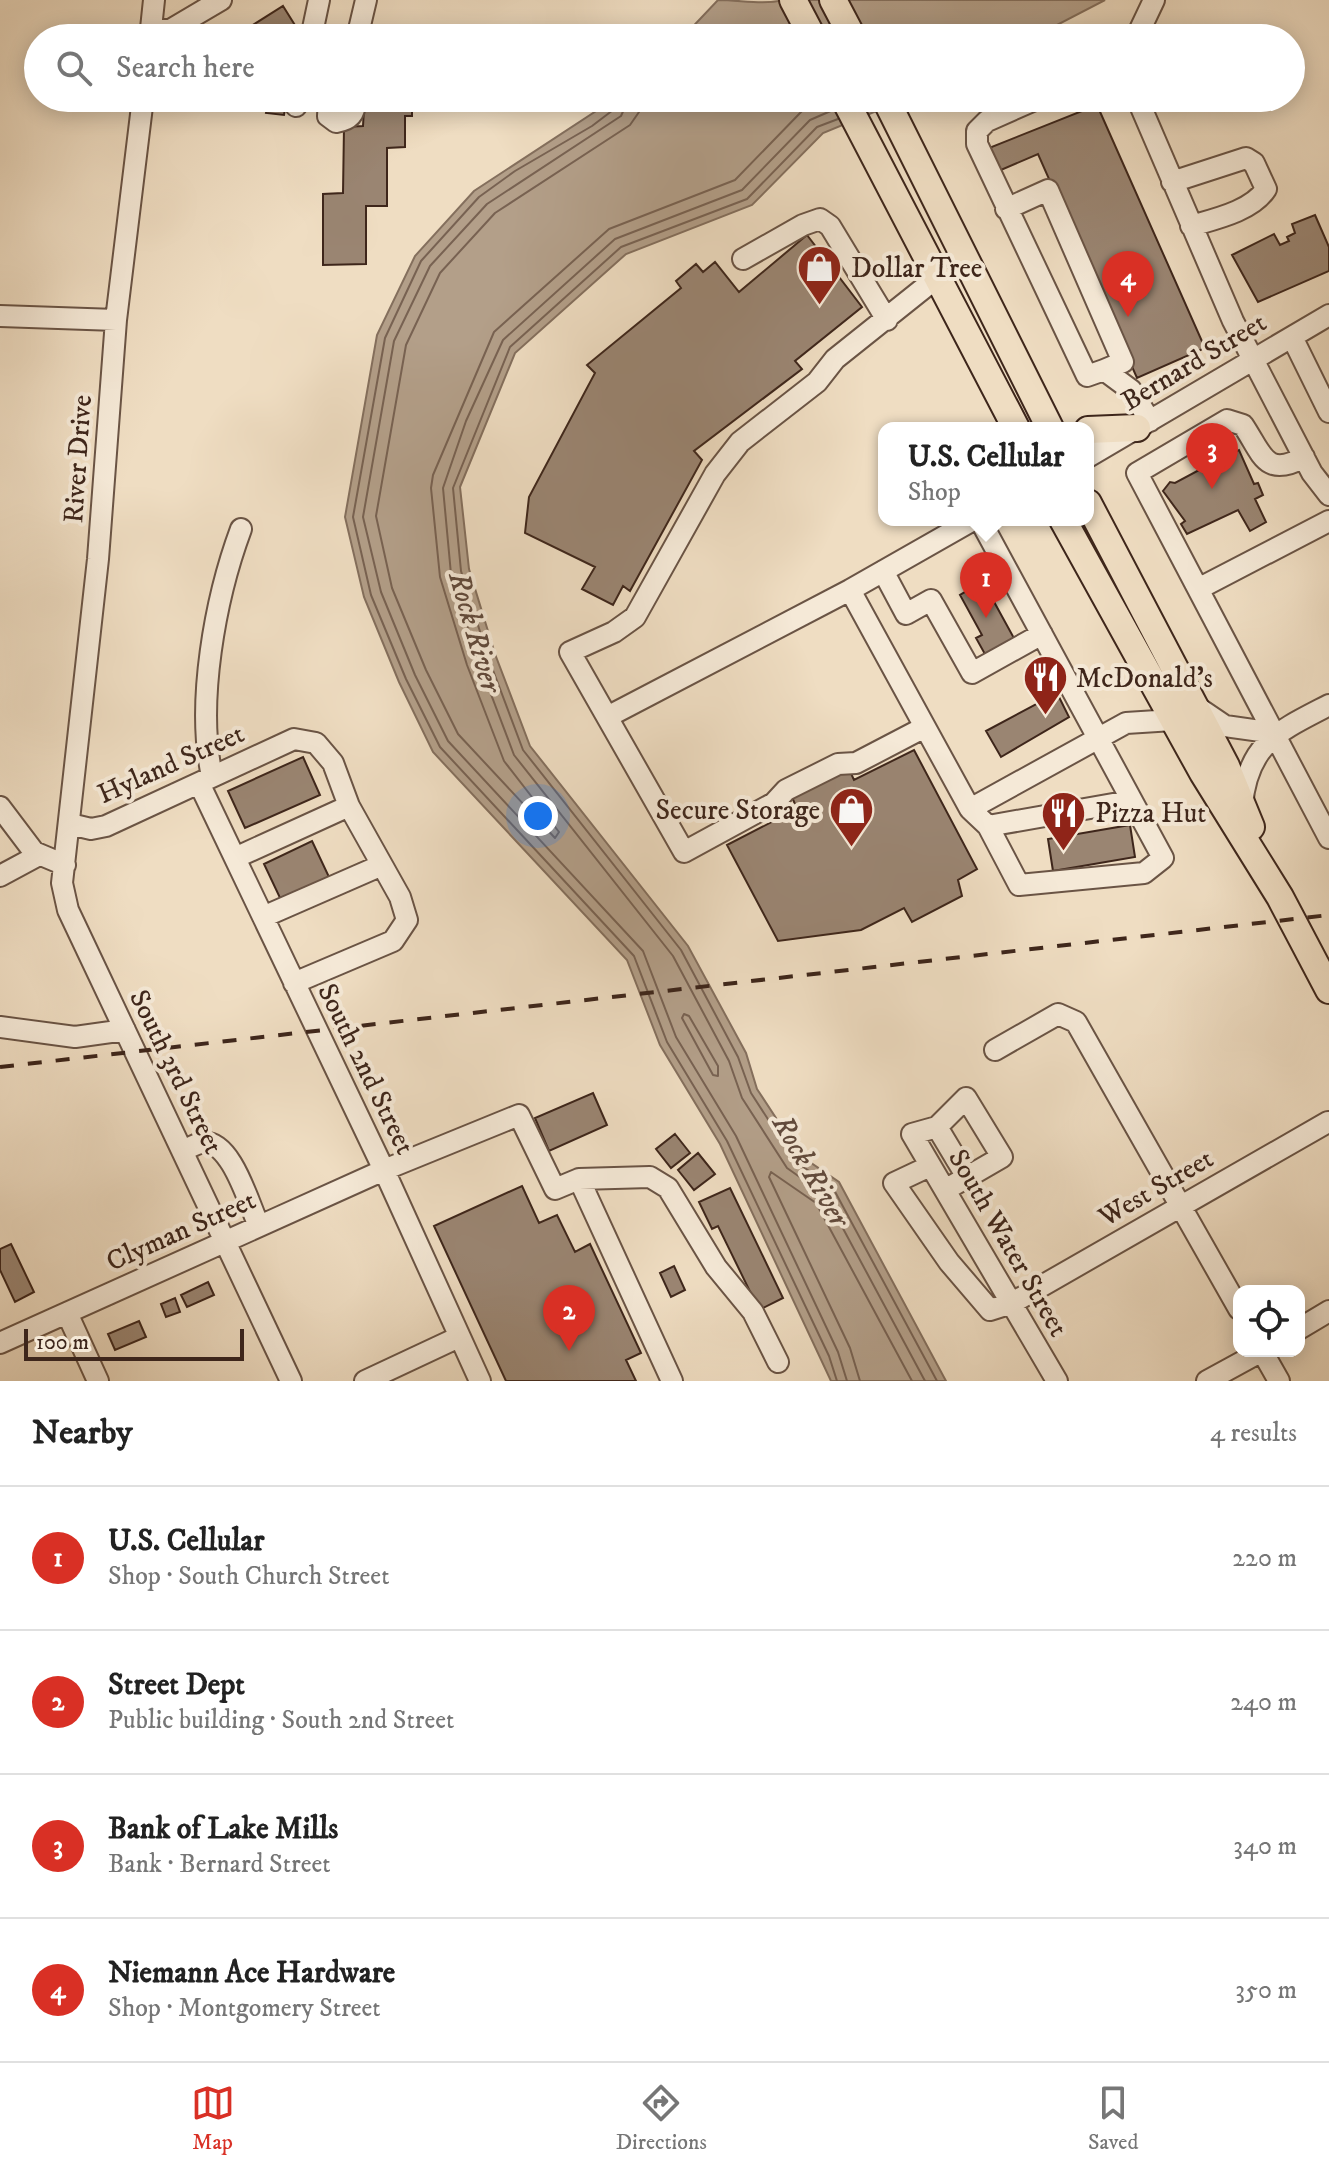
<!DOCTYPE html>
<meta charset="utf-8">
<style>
body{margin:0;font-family:"IM FELL DW Pica",serif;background:#f6f6f6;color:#222}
.controls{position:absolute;right:24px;bottom:24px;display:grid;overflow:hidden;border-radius:16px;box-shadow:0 4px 20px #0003}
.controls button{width:72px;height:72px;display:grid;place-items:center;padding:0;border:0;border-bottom:2px solid #e0e0e0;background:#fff;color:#222;font:40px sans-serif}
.scale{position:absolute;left:24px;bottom:20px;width:220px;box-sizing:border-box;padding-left:8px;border:4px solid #3e261b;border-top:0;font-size:22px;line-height:28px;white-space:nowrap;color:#3e261b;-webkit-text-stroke:6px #f5e9d7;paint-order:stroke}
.you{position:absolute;left:538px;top:816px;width:28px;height:28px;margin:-20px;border:6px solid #fff;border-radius:50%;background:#1a73e8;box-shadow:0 0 0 12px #1a73e833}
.badge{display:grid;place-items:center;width:52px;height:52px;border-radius:50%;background:#d93025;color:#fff;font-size:26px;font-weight:700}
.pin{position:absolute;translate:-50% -66px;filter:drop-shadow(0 2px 4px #0008)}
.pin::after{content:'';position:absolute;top:42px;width:28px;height:24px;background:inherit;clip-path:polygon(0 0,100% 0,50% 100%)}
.popup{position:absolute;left:878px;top:422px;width:216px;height:104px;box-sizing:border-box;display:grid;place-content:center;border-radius:16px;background:#fff;filter:drop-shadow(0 2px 6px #0005);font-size:26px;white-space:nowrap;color:#767676}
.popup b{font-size:30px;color:#222}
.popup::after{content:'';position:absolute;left:50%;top:100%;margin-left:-16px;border:16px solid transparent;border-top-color:#fff}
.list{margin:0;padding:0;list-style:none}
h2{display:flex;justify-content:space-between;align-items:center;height:104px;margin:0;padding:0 32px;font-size:34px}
h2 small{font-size:26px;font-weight:400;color:#767676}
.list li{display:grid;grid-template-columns:52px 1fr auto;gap:24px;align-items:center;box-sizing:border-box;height:144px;padding:0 32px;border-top:2px solid #e0e0e0}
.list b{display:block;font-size:30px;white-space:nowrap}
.list p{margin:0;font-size:26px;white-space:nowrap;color:#767676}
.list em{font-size:26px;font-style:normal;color:#767676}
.icon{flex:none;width:44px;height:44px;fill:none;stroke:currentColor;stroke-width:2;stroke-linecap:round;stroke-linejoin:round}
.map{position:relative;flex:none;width:1329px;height:1381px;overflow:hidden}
.search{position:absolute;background:#fff;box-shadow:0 4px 20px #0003;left:24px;right:24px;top:24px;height:88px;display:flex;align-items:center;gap:20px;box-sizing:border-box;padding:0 28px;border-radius:44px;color:#767676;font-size:30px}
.sheet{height:680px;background:#fff}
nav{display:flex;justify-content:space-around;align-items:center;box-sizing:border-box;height:112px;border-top:2px solid #e0e0e0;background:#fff;font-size:22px;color:#767676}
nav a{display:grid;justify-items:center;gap:4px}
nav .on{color:#d93025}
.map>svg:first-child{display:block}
</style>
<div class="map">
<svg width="1329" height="1381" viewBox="0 0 1329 1381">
<rect width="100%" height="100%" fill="#efddc2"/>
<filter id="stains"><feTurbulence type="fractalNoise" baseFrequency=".0025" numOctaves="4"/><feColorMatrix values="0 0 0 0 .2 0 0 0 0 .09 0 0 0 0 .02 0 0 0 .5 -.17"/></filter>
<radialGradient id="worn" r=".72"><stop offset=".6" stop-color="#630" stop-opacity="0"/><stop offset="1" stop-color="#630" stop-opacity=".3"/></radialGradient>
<path fill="#b39f89" stroke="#846f5d" stroke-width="2" d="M718,0C741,0 762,5 784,0H1105L1051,28L1045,38H682Z
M616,98H908L823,133L752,205L626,254L515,353L460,487L469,569L495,654L530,746L688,946L746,1053L757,1089L801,1156L839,1182L946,1381H831L720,1144L660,1045L627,960L433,752L399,682L364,597L345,517L377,335L415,256L474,191Z"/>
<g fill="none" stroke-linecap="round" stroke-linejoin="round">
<path stroke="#786252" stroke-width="2" d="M619,98L617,107L592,126L515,171L479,197L421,261L385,338L353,517L371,595L406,679L440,747L634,956L667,1042L727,1141L829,1356L837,1381
M629,98L621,116L487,204L430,266L394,341L363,517L381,592L415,675L448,741L643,951L676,1037L736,1136L838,1352L847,1381
M641,98L639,112L630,125L495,213L440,273L406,345L376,516L392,588L426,670L458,734L555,838L559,832L504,761L467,665L440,577L431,488L433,475L494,332L609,229L735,180L802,111L829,98
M833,110L810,120L742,190L615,239L503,340L466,421L443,488L451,574L478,660L514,755L673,956L729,1061L742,1098L787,1168L825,1195L925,1381
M838,119L817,127L747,199L621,247L510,347L453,488L461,571L488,657L523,750L681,950L738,1057L751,1093L795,1161L833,1188L937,1381
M684,1014L689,1016L718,1066V1076L713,1075L682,1018Z
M860,1381L850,1348L769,1177L771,1172L816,1203L912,1381"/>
</g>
<path fill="#9a8572" stroke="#3e261b" stroke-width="2" d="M283,6L303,38H232Z
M369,31H410V38H369Z
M269,98H287L284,115L266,113Z
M368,98H412V116H405V147L387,148V206H366V264L323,265V194L343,193L344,127L363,126L364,109L368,108Z
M1097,105L1205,348L1137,378L1038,154L994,173L984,150Z
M1315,215L1329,247V271L1258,302L1232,255L1274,234L1280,245L1289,241L1287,237L1295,233L1292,224Z
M807,235L862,307L795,361L802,369L694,451L702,460L630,591L623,586L613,605L582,589L595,567L525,533L529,497L595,373L587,365L681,288L676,281L696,264L703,272L715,262L739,292Z
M1222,446L1227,456L1239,450L1254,484L1258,483L1263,495L1255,499L1266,522L1250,531L1238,510L1187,534L1181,524L1185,521L1163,491L1170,482L1175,483L1203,468L1201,463L1210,457L1208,454Z
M979,584L987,599L993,600L1015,640L986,656L976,638L982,635L960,595Z
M1057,693L1069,717L1001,757L986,731Z
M914,750L977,869L958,880L962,896L912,922L904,908L861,930L778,941L727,845L797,809L792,797L848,767L854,780Z
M303,757L320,795L245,828L228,791Z
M1130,825L1135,857L1053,871L1048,839Z
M312,841L329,877L281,900L264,864Z
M593,1093L607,1125L549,1151L535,1118Z
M675,1134L690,1153L671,1168L656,1149Z
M698,1153L715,1174L694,1190L678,1170Z
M522,1186L539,1223L557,1215L575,1252L590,1244L641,1353L626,1360L636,1381H506L434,1226Z
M730,1188L783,1298L759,1310L718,1226L712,1229L699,1202Z
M11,1244L34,1292L15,1302L0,1270V1249Z
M674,1266L685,1290L671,1297L660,1273Z
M208,1282L214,1295L187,1307L181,1295Z
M175,1298L180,1312L166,1317L161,1304Z
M139,1321L146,1337L115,1350L108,1334Z"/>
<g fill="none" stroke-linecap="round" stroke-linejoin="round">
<defs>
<path id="minor" d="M151,28L170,30L221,0
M150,38L154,0
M311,38L319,0
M357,38L366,0
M1136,38L1154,0
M143,98L116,320L98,559L62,883L68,910L291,1381
M329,98L328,116L336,122C350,120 356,113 355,98
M1039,98L987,121L977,131V144L1087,376L1104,370L1131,390L1150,421
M1137,98L1233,321L1312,473L1329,495
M296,106L297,98
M1172,182L1246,158L1254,163L1266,189C1252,211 1215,219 1191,226
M1006,209L1048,190L1123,362L1104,370
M743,259L803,225L820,219L830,226L887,320
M0,316L116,320
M1292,337L1329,412
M1088,457L1329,315
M1304,457C1265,479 1262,453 1243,425L1227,420L1137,473L1329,838
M883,571L906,614L931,600L972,673L1042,634
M1198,589L1329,521
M850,590L970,809L1126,723L1173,720
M1197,707L1225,726L1274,733
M609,716L850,590L973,520
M925,727L856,763L838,764L786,790L774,803L684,852L570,652L614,632L635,617L715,474L740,442L817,382L835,359L939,276
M212,776C196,703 215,599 241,529
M199,783L384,1170L480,1381
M1242,805C1248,743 1279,731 1329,705
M0,807L34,852L65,865
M970,809L988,826L1019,885L1144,873L1163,858L980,520
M70,824L91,829L106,826L294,739L316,743L333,763L349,806L400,897L407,920L393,941L294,983
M988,826L1130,801
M237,857L349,806
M0,876L39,855
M263,917L382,865
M0,1027L75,1037L125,1030
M995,1050L1058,1014L1076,1022L1239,1309
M937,1127L967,1177
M183,1151C188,1149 195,1144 201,1143C231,1137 249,1205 259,1226
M930,1166L894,1183L949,1262L990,1310L1012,1303L1328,1122
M579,1179L650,1177L668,1188L716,1267L753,1312L778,1362
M945,1190L1002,1157L966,1098L937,1127L912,1134L1057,1381
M67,1313L98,1381
M1299,1329L1329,1311
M0,1343L384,1170L519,1115L555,1189L579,1179L672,1381
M1262,1351L1279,1381
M365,1381L459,1337
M1207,1381L1262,1351"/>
<path id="major" d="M793,0L813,38
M833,0L853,38
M844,98L1016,428
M885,98L1050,428
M1088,430L1137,428
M1088,503L1226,766L1251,827
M1063,520L1203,773L1280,897L1329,990"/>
</defs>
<use href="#minor" stroke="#6a5445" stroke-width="24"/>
<use href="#major" stroke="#3e261b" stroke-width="30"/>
<use href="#minor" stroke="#f5e9d7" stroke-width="20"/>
<use href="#major" stroke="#efddc2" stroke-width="26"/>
<path stroke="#3e261b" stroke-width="4" stroke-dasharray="14 14" stroke-linecap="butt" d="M0,1067L1329,915"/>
</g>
<defs>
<symbol id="shop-pin" viewBox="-11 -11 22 30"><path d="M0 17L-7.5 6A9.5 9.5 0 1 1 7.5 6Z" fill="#8f2418" stroke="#f5e9d7"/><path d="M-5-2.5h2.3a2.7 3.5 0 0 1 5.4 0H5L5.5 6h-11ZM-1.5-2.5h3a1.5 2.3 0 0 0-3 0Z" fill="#fff"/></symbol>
<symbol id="restaurant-pin" viewBox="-11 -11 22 30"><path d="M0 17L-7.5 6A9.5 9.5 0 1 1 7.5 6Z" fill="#8f2418" stroke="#f5e9d7"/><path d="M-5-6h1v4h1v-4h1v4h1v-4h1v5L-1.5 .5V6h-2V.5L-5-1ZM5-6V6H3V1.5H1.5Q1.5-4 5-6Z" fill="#fff"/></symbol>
</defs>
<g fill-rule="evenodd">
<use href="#shop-pin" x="794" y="242" width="51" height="69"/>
<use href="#restaurant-pin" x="1020" y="652" width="51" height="69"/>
<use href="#shop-pin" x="826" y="784" width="51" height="69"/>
<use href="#restaurant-pin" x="1038" y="788" width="51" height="69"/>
</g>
<g text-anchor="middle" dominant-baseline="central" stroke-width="8" stroke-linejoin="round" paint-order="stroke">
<g font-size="28" fill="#3e261b" stroke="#f5e9d7" text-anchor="start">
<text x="851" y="268">Dollar Tree</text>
<text x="1076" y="678">McDonald's</text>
<text x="820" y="810" text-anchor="end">Secure Storage</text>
<text x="1095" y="813">Pizza Hut</text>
</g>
<g font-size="28" fill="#3e261b" stroke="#f5e9d7">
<text transform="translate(1194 362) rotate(-31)">Bernard Street</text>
<text transform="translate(78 459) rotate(-86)">River Drive</text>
<text transform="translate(171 764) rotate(-24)">Hyland Street</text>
<text transform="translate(366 1069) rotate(64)">South 2nd Street</text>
<text transform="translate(176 1072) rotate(64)">South 3rd Street</text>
<text transform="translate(1156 1188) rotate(-30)">West Street</text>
<text transform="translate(181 1231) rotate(-24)">Clyman Street</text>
<text transform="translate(1008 1243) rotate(60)">South Water Street</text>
</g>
<g font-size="30" font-style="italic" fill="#614a3c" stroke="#f5e9d7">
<text transform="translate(474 632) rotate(74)">Rock River</text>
<text transform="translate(810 1171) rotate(60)">Rock River</text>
</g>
</g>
<rect width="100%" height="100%" filter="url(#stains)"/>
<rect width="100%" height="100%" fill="url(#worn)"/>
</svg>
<div class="controls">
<button><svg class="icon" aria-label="locate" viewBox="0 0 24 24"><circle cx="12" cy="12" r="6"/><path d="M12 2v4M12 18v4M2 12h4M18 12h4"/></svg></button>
</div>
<div class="scale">100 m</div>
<div class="you"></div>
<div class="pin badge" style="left:986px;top:618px">1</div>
<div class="popup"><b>U.S. Cellular</b>Shop</div>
<div class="pin badge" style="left:569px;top:1351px">2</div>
<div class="pin badge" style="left:1212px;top:489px">3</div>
<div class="pin badge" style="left:1128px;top:317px">4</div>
<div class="search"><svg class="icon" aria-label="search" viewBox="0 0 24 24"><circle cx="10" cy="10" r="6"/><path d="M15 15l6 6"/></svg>Search here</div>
</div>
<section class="sheet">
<h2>Nearby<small>4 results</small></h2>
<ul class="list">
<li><span class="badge">1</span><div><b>U.S. Cellular</b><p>Shop · South Church Street</p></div><em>220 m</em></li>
<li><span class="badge">2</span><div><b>Street Dept</b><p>Public building · South 2nd Street</p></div><em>240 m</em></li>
<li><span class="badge">3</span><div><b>Bank of Lake Mills</b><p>Bank · Bernard Street</p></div><em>340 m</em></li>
<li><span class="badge">4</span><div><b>Niemann Ace Hardware</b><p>Shop · Montgomery Street</p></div><em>350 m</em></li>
</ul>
</section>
<nav>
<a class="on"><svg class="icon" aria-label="map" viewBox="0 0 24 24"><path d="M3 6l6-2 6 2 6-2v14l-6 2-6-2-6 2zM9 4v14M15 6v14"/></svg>Map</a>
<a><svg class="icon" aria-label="directions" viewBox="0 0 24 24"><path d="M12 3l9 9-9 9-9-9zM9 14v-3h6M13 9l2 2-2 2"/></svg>Directions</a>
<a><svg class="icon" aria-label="saved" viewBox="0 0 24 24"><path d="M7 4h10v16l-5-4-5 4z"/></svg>Saved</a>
</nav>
